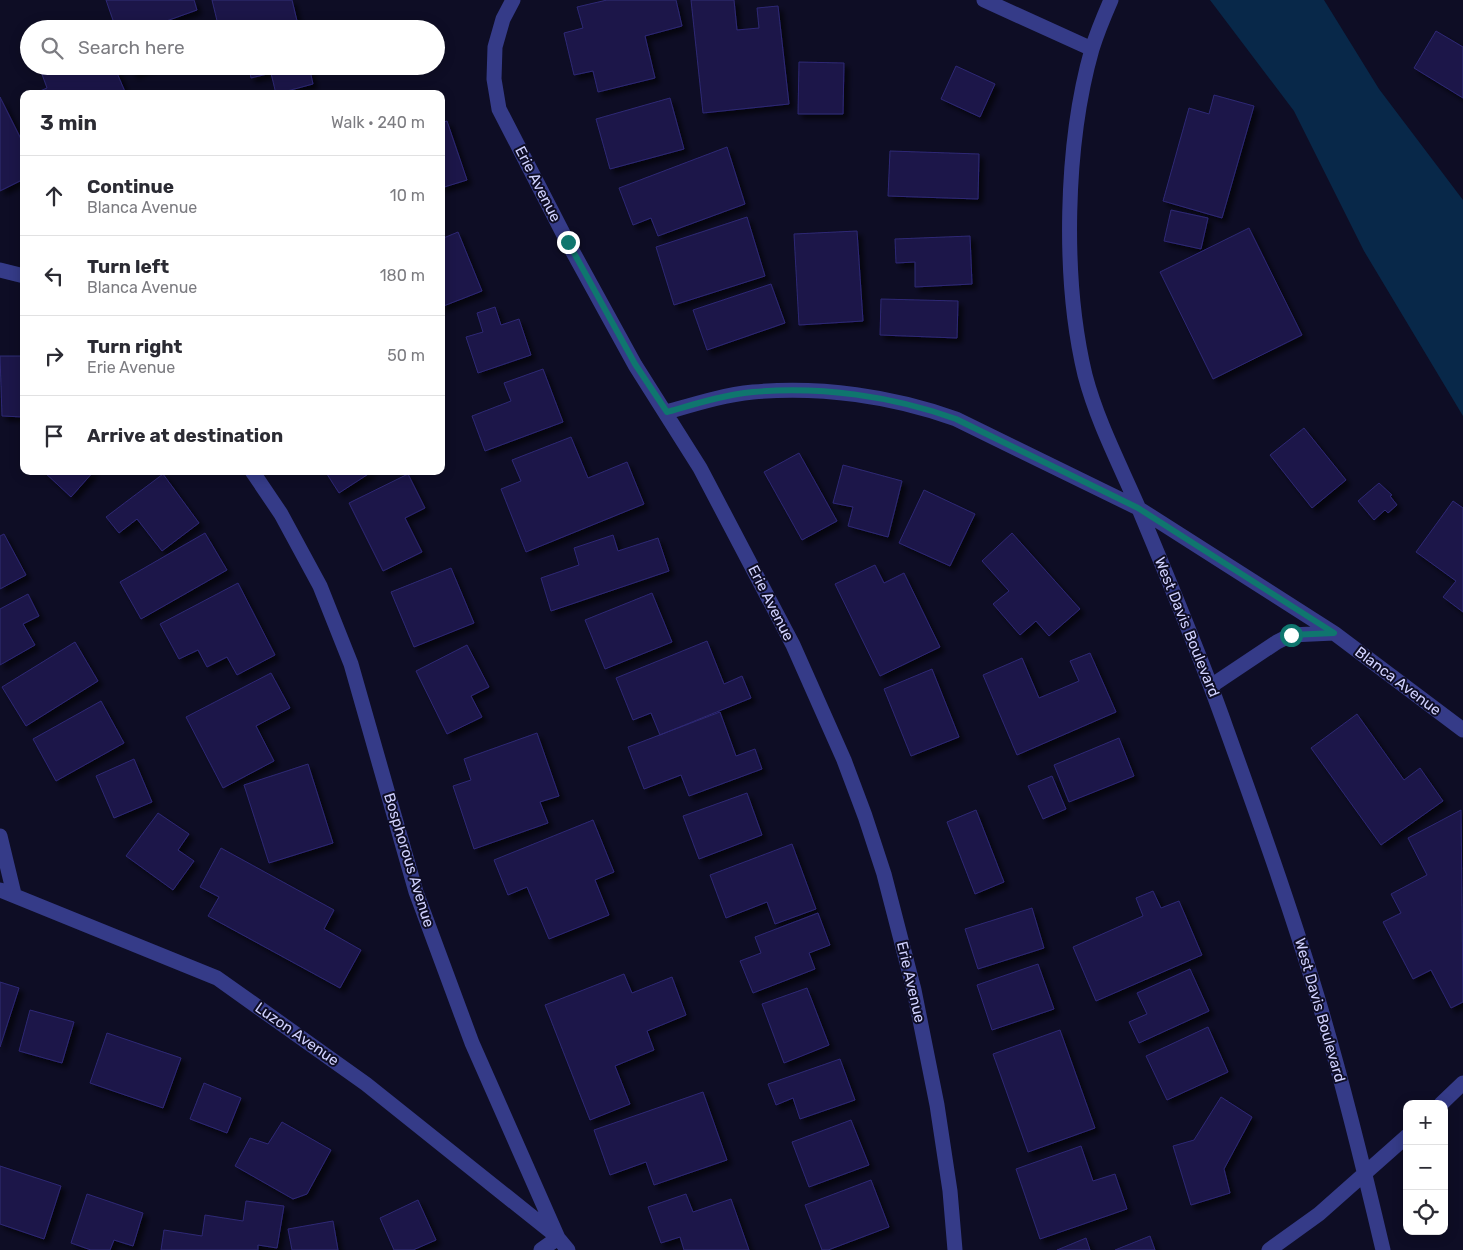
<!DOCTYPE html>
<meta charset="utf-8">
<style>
body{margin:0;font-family:Rubik,sans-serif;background:#f2f2f3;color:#2b2b33}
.controls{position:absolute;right:15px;bottom:15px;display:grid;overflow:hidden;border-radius:10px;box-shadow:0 2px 12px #0003}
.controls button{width:45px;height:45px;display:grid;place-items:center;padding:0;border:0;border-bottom:1px solid #e1e1e2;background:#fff;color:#2b2b33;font:25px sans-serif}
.stop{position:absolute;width:15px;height:15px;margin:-11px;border:4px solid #0f766e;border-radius:50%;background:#fff}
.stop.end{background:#0f766e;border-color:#fff;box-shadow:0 1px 5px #0008}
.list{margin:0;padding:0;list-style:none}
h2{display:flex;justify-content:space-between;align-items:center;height:65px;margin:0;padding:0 20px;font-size:21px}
h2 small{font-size:16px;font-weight:400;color:#7c7c81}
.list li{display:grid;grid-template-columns:32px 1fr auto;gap:15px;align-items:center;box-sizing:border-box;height:80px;padding:0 20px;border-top:1px solid #e1e1e2}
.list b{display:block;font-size:19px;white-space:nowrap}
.list p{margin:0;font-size:16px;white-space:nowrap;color:#7c7c81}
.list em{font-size:16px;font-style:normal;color:#7c7c81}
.icon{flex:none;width:28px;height:28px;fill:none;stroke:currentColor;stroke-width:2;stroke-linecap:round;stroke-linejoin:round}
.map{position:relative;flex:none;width:1463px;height:1250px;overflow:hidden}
.search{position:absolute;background:#fff;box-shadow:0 2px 12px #0003;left:20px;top:20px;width:425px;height:55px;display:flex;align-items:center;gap:12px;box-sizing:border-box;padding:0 18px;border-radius:28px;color:#7c7c81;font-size:19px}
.panel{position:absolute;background:#fff;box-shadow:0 2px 12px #0003;left:20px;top:90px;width:425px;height:385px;border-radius:10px}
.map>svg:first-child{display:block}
</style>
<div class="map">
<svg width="1463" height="1250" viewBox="0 0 1463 1250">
<defs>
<filter id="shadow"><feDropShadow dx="4.5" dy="4.5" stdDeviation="2.5" flood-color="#0009"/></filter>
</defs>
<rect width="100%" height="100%" fill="#0e0d25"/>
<path fill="#082849" d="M1210,0H1324L1379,89L1463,200V416L1364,251L1294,111Z"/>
<path fill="#1c1848" stroke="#2e2875" filter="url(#shadow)" d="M106,0H194L197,10L158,24L160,29H116Z
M212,0H292L299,29H219Z
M607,0H676L682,26L645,36L655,78L598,92L593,71L574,75L564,33L583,28L577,7Z
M691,0H734L737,30L759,28L757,8L778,6L789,104L703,113Z
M95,22L98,29H80Z
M1436,31L1463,47V98L1414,68Z
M799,62L844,63L843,114H798Z
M39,66H114L126,94H33L47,88Z
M130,66H154L133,74Z
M249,66H309L313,84L276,94L271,73L251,78Z
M956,66L995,84L980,117L941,99Z
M1214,95L1254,106L1222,218L1163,201L1189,108L1209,114Z
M0,97L24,145V179L0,191Z
M670,98L684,149L610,169L596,119Z
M447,121L467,180L441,188V123Z
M727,147L745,204L658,236L651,218L633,225L619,188Z
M890,151L979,154L978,199L888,196Z
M1171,210L1208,218L1201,249L1164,241Z
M747,217L765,276L674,305L656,247Z
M1249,228L1302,335L1213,379L1160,272Z
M857,231L863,321L799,325L794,234Z
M458,232L482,291L441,307V239Z
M970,236L972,284L915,287V262L896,263L895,239Z
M771,284L785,323L707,350L693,310Z
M881,299L958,301L957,338L880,335Z
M495,307L501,325L519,319L531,355L478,373L466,337L483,332L477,313Z
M0,356H24V417L2,416Z
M543,369L563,422L485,451L472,416L511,401L504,383Z
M1304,428L1346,480L1312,508L1270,455Z
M571,437L588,478L627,462L644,504L526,552L501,489L521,481L512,460Z
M799,453L837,521L802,540L764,472Z
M843,465L902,481L888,537L848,526L853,507L833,503Z
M43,471H94L71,497Z
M325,471H373L339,493Z
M163,474L199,523L162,551L137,519L119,533L106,517Z
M408,474L425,508L405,518L422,552L383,571L349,503Z
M1379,483L1392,495L1390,496L1397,505L1388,513L1385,510L1374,520L1358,501Z
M924,490L975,514L950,566L899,543Z
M1453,501L1463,508V612L1443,597L1456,581L1416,552Z
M205,533L227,570L141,619L120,582Z
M1012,533L1080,609L1049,636L1036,621L1020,635L993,604L1009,591L982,561Z
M4,534L26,575L0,589V536Z
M613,535L618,551L658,538L669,571L551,611L541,578L579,565L574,548Z
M875,565L884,583L904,573L940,647L880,676L835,584Z
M451,568L474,623L414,647L391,592Z
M238,583L275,655L237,675L227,657L207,667L198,650L179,659L160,624Z
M652,593L672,642L605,669L585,620Z
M28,594L39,616L23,624L35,645L0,665V609Z
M707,641L724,684L742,676L751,698L660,735L651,713L633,720L616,678Z
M75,642L98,681L26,726L2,687Z
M467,645L489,687L471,696L482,717L447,734L416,671Z
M1090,653L1116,712L1017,755L983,675L1022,658L1039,698L1079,681L1070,661Z
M932,669L959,737L911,756L884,689Z
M271,673L290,708L256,726L274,761L223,788L186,717Z
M101,701L124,743L56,781L33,739Z
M720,712L736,756L755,749L762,769L689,796L681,775L644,789L628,747Z
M1357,714L1404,780L1420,768L1443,801L1381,845L1311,748Z
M537,733L559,796L540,802L548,823L474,849L453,786L471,780L464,759Z
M1119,738L1134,776L1069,802L1054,765Z
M134,759L152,802L114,818L96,776Z
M308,764L333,843L269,863L244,785Z
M1052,776L1066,809L1043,819L1028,786Z
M747,793L762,835L699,859L683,816Z
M976,810L1004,882L975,894L947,822Z
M1461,810L1463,1002L1451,1008L1431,970L1413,979L1383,922L1401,913L1391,894L1427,875L1408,838Z
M158,813L189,834L178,850L194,861L173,890L126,856Z
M593,820L614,872L595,880L609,915L549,939L527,887L508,895L494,860Z
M792,844L816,909L775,924L767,902L726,918L710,875Z
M221,848L334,910L324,929L361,950L340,988L208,916L219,897L200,887Z
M1153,891L1161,908L1179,901L1202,955L1096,1001L1073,947L1143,916L1136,898Z
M1032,908L1044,948L978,969L965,929Z
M818,913L830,945L809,953L815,969L753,993L740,961L761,953L755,937Z
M1038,964L1054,1009L992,1030L977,985Z
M1190,969L1209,1011L1139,1043L1129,1022L1147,1014L1137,993Z
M624,974L632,993L672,977L686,1015L647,1031L654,1050L615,1066L630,1104L590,1120L545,1005Z
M0,982L19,988L0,1047Z
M807,988L829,1045L784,1063L762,1004Z
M30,1010L74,1022L62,1063L19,1051Z
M1208,1027L1228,1072L1167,1100L1146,1056Z
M1060,1030L1095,1128L1028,1152L993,1054Z
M107,1033L181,1058L163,1108L90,1083Z
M840,1059L855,1100L800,1119L793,1098L776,1105L768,1084Z
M204,1083L241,1098L227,1133L190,1119Z
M703,1092L727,1160L654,1185L646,1162L610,1175L594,1130Z
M1221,1097L1252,1117L1224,1169L1230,1193L1191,1205L1173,1146L1194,1140Z
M851,1120L869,1165L809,1187L792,1142Z
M282,1122L331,1150L307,1194L293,1199L235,1166L250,1138L268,1144Z
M1081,1146L1093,1181L1115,1174L1127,1209L1040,1239L1016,1169Z
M0,1166L61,1186L44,1239L0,1224Z
M871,1180L889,1227L828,1250H822L805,1205Z
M87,1194L143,1213L133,1246L114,1240L110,1250H91L71,1243Z
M686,1194L693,1212L731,1199L749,1250H684L680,1237L661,1243L648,1207Z
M418,1200L436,1240L413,1250H394L380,1218Z
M246,1201L284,1206L277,1248L258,1245V1250H161L164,1230L202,1236L205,1215L243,1221Z
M333,1221L338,1250H292L288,1229Z
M1150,1236L1155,1250H1115Z
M1086,1238L1090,1250H1057Z"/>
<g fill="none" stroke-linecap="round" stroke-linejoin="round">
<path stroke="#353b88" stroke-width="15" d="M513,0L503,19L495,47L494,79L499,109L568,243L635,365L700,468L793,645L844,760L865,816L884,874L914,990L937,1105L950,1191L955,1250
M984,0L1092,49
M1111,0C1104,16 1097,33 1092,49C1065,144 1062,279 1085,375C1097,421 1120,465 1139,509C1169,581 1200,654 1226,728C1258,817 1290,906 1317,996C1342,1079 1363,1165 1383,1250
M0,270L24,276
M667,412C695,404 723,395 753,392C821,386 892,396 956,419L1138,508L1334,633L1463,730
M252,471L281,514L320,586L351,664L416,892L472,1043L558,1238L568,1250
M1211,686L1277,642L1291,635L1334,633
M0,836L14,894
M0,890L217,978L366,1084L555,1235
M1441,1104L1463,1083
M541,1250L558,1238
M1269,1250L1319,1214L1407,1136"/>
</g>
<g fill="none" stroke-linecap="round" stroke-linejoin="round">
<path stroke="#0f766e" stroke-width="6" d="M568,242L635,364L667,412C695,404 723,395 753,392C821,386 892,396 956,419L1138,508L1334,633L1291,635"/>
</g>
<g text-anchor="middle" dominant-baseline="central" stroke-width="4" stroke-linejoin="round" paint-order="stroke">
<g font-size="15" fill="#d1d2ff" stroke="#0e0d25">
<text transform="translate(538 184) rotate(63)">Erie Avenue</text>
<text transform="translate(771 603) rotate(63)">Erie Avenue</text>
<text transform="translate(1187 627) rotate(68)">West Davis Boulevard</text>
<text transform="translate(1398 681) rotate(37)">Blanca Avenue</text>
<text transform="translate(409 860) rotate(73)">Bosphorous Avenue</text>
<text transform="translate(911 982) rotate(77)">Erie Avenue</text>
<text transform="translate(1320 1010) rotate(74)">West Davis Boulevard</text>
<text transform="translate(297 1034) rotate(35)">Luzon Avenue</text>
</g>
</g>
</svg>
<div class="controls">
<button>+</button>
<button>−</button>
<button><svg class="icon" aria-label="locate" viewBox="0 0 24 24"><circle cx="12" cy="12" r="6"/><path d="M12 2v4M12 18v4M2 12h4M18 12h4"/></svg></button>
</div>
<div class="stop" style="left:1291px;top:635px"></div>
<div class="stop end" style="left:568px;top:242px"></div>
<div class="search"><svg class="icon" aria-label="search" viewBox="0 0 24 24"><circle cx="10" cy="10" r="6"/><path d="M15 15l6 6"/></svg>Search here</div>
<section class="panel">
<h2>3 min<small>Walk · 240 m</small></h2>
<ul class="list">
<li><svg class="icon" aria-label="ahead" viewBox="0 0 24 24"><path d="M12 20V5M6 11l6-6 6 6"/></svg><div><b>Continue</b><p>Blanca Avenue</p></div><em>10 m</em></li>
<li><svg class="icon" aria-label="left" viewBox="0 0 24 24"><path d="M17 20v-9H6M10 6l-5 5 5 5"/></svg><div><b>Turn left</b><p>Blanca Avenue</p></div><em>180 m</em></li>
<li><svg class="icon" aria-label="right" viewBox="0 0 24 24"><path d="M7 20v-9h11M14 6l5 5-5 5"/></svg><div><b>Turn right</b><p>Erie Avenue</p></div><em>50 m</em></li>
<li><svg class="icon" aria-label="arrive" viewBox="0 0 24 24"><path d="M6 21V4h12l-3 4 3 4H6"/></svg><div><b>Arrive at destination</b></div></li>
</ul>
</section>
</div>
